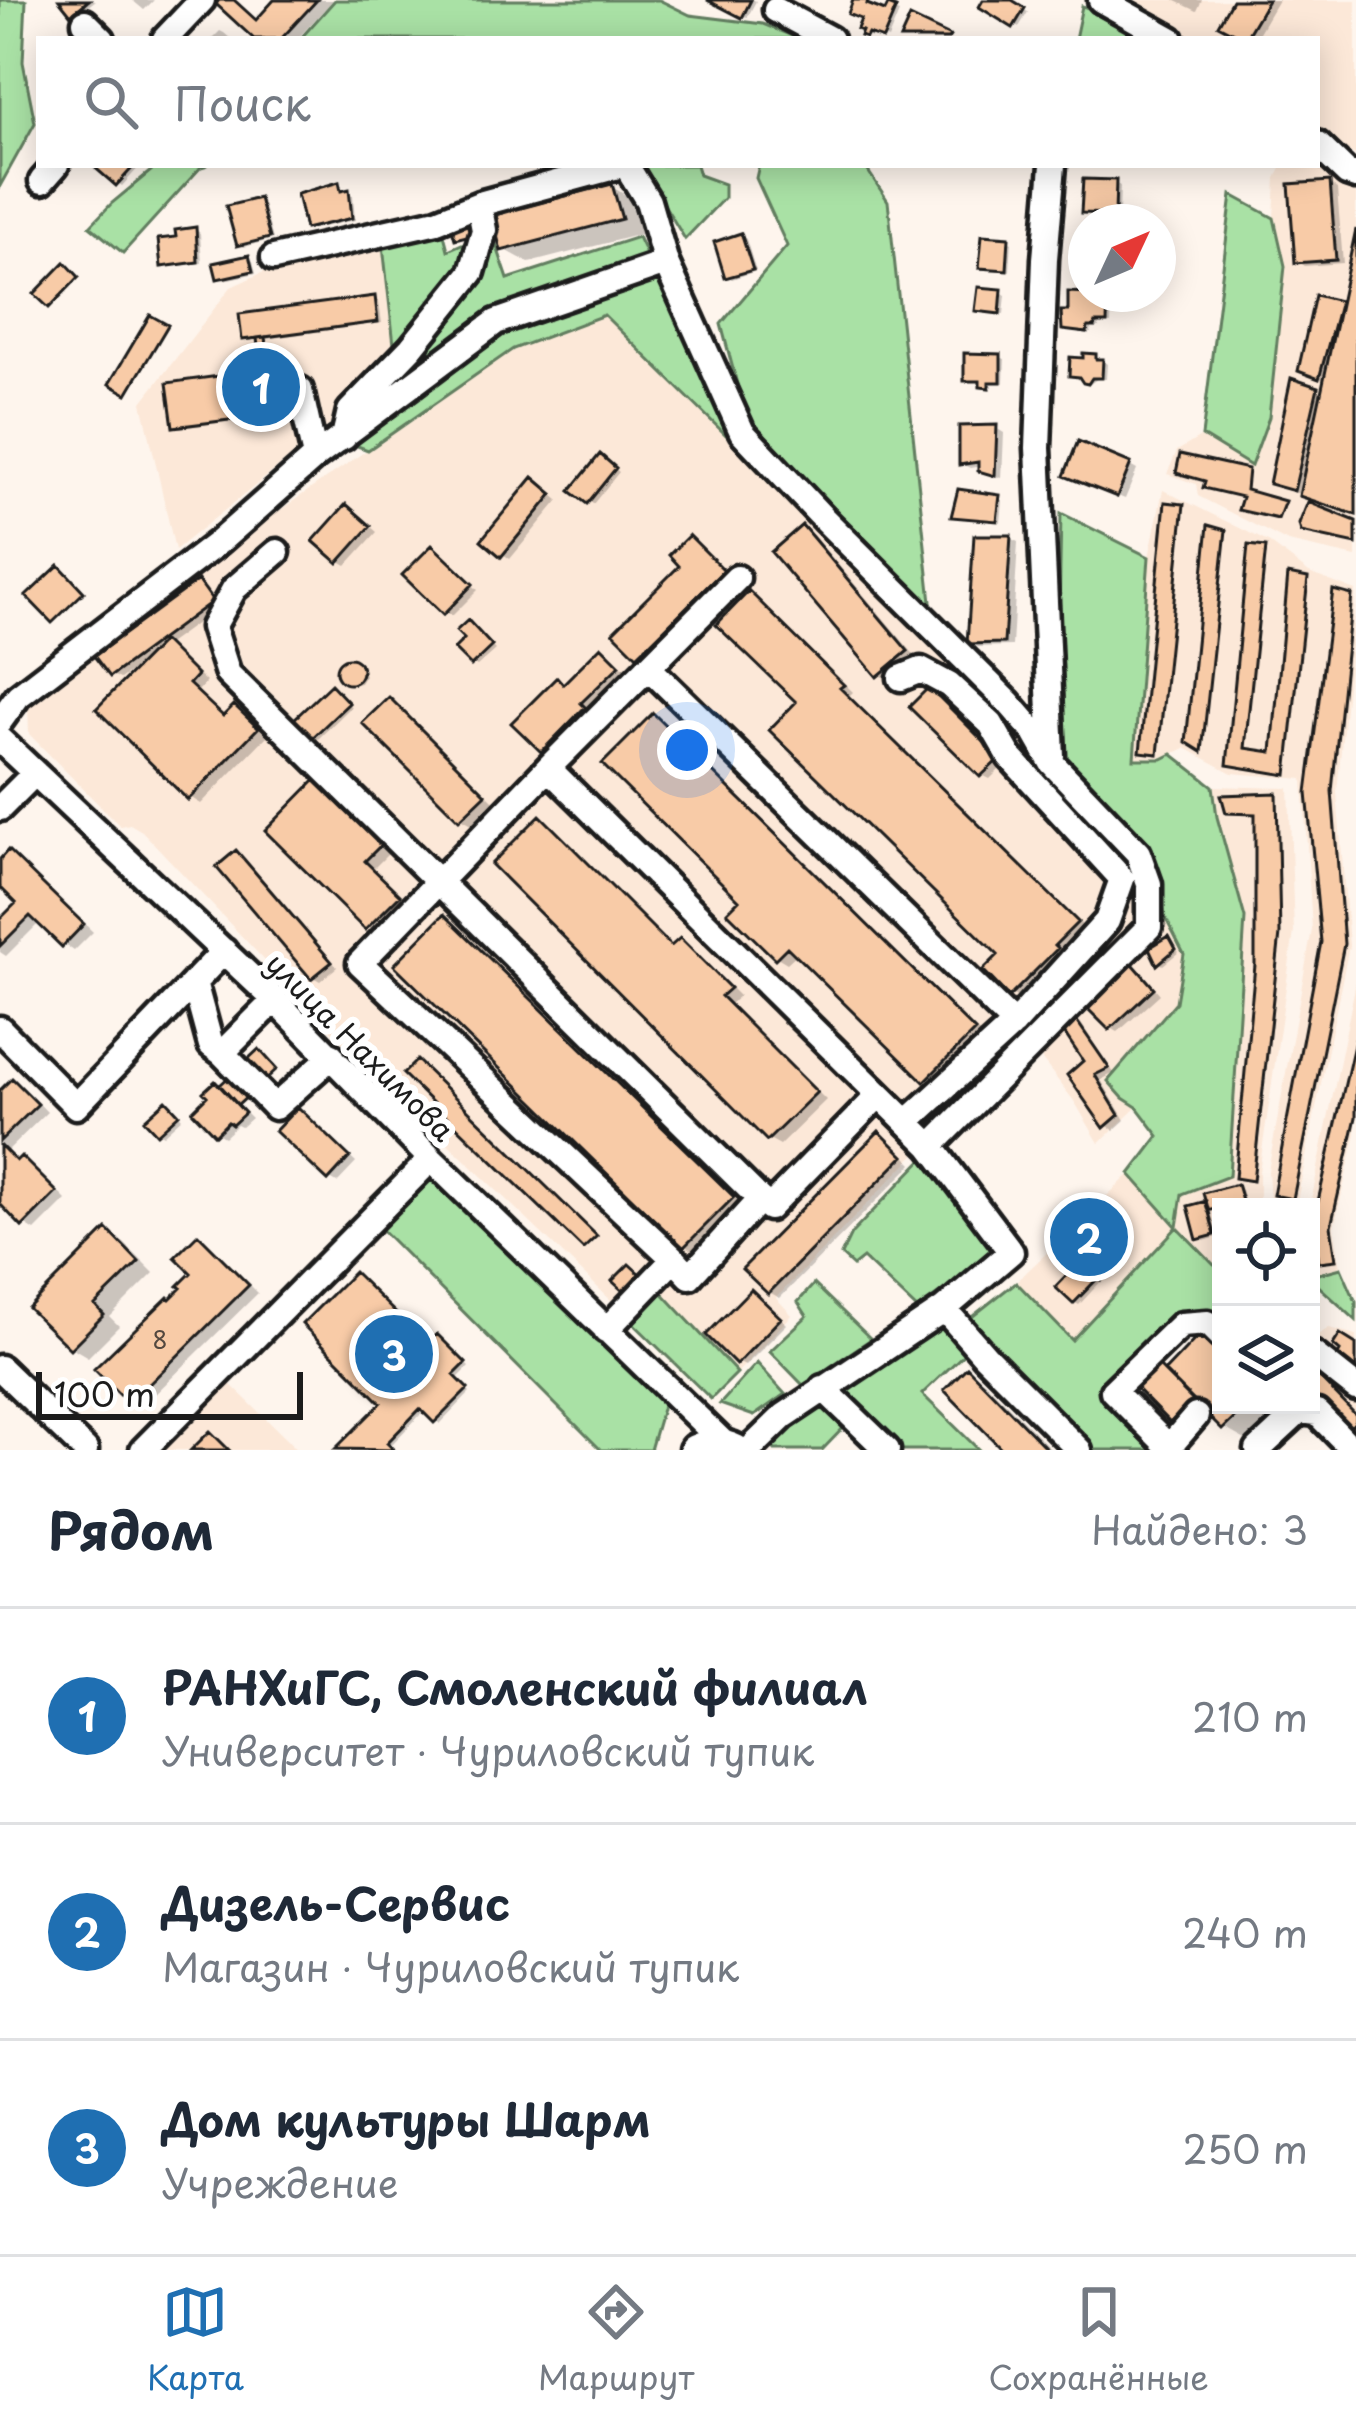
<!DOCTYPE html>
<html lang="ru">
<meta charset="utf-8">
<style>
body{margin:0;font-family:"Playpen Sans",sans-serif;background:#f6f6f7;color:#1f2937}
.controls{position:absolute;right:36px;bottom:36px;display:grid;overflow:hidden;border-radius:0px;box-shadow:0 6px 30px #0003}
.controls button{width:108px;height:108px;display:grid;place-items:center;padding:0;border:0;border-bottom:3px solid #e0e1e3;background:#fff;color:#1f2937;font:60px sans-serif}
.compass{position:absolute;left:1068px;top:204px;width:108px;height:108px;border-radius:50%;background:#fff;box-shadow:0 6px 30px #0003;rotate:46deg}
.scale{position:absolute;left:36px;bottom:30px;width:267px;box-sizing:border-box;padding-left:12px;border:6px solid #1c1c1c;border-top:0;font-size:33px;line-height:42px;white-space:nowrap;color:#1c1c1c;-webkit-text-stroke:9px #fff;paint-order:stroke}
.you{position:absolute;left:687px;top:750px;width:42px;height:42px;margin:-30px;border:9px solid #fff;border-radius:50%;background:#1a73e8;box-shadow:0 0 0 18px #1a73e833}
.badge{display:grid;place-items:center;width:78px;height:78px;border-radius:50%;background:#1f6fb2;color:#fff;font-size:39px;font-weight:700}
.pin{position:absolute;translate:-50% -50%;border:6px solid #fff;box-shadow:0 3px 12px #0006}
.list{margin:0;padding:0;list-style:none}
h2{display:flex;justify-content:space-between;align-items:center;height:156px;margin:0;padding:0 48px;font-size:51px}
h2 small{font-size:39px;font-weight:400;color:#747a83}
.list li{display:grid;grid-template-columns:78px 1fr auto;gap:36px;align-items:center;box-sizing:border-box;height:216px;padding:0 48px;border-top:3px solid #e0e1e3}
.list b{display:block;font-size:45px;white-space:nowrap}
.list p{margin:0;font-size:39px;white-space:nowrap;color:#747a83}
.list em{font-size:39px;font-style:normal;color:#747a83}
.icon{flex:none;width:66px;height:66px;fill:none;stroke:currentColor;stroke-width:2;stroke-linecap:round;stroke-linejoin:round}
.map{position:relative;flex:none;width:1356px;height:1450px;overflow:hidden}
.search{position:absolute;background:#fff;box-shadow:0 6px 30px #0003;left:36px;right:36px;top:36px;height:132px;display:flex;align-items:center;gap:30px;box-sizing:border-box;padding:0 42px;border-radius:0px;color:#747a83;font-size:45px}
.sheet{height:804px;background:#fff}
nav{display:flex;justify-content:space-around;align-items:center;box-sizing:border-box;height:168px;border-top:3px solid #e0e1e3;background:#fff;font-size:33px;color:#747a83}
nav a{display:grid;justify-items:center;gap:6px}
nav .on{color:#1f6fb2}
.map>svg:first-child{display:block}
</style>
<div class="map">
<svg width="1356" height="1450" viewBox="0 0 1356 1450">
<rect width="100%" height="100%" fill="#fef5ed"/>
<filter id="ink" filterUnits="userSpaceOnUse"><feTurbulence type="fractalNoise" baseFrequency=".00833" numOctaves="2"/><feDisplacementMap in="SourceGraphic" scale="24" xChannelSelector="R" yChannelSelector="G"/><feConvolveMatrix kernelMatrix="1 2 1 2 8 2 1 2 1" color-interpolation-filters="sRGB"/></filter>
<g filter="url(#ink)">
<path fill="#fce8d8" d="M1126,0H1356V155L1344,150L1317,127V39H1192Z
M1317,153L1356,181V229L1299,496L1356,515V557L1288,542L1198,496L1196,484L1167,474L1177,451L1202,436L1251,465L1285,266L1274,218L1276,178L1283,165H1317Z
M383,245L395,354L383,372L326,429L175,550L142,402L231,287L268,270Z
M604,315L1023,727L1031,756L1129,855L1143,919L776,1298L792,1315L737,1373L648,1278L618,1307L340,1040L142,831L130,824L120,826L29,734L28,705L273,515L513,349Z
M1163,490L1270,543L1309,573L1356,591L1337,792L1349,946L1296,1206L1270,1203L1268,1171L1312,930L1303,779L1232,773L1185,748L1162,759H1133L1149,557Z
M1213,786L1289,788L1294,932L1259,1172V1207H1221V1265H1214L1176,1228L1072,1341L1016,1282L1130,1174L1176,1226L1182,1194L1229,1175L1245,918L1217,817Z
M1165,917L1184,954L1176,1002L1109,1080L1123,1098L1137,1107L1099,1143L1074,1101L1032,1047Z
M1356,982V1133L1334,1227L1341,1268L1311,1276L1310,1207Z
M1329,1328L1356,1335V1445L1311,1401V1339Z
M223,1377L298,1450H151Z"/>
<path fill="#a9e1a5" stroke="#627e60" stroke-width="3" d="M0,0H26L23,62L35,123L0,186Z
M335,0H659L690,15L763,24L800,39H300Z
M1082,6L1118,17L1155,39H1075Z
M158,165H208L201,167L123,253L90,226L112,203Z
M640,165H696L699,175L724,184V198L685,239Z
M759,165H864L888,201L932,611L750,433L721,324L787,246L756,178Z
M1232,195L1274,218L1285,266L1269,417L1251,466L1202,436Z
M441,223L448,250L480,236L465,268L395,354L383,245Z
M638,237L649,260L491,316L361,417L480,277L496,244L508,279Z
M662,276L729,438L604,315L513,349L368,450L347,442L496,329Z
M1061,513L1149,557L1134,759H1162L1172,754L1213,786L1217,817L1245,918L1229,1176L1182,1194L1177,1227L1214,1265H1221V1317L1213,1310L1180,1312L1100,1390L1159,1450H1088L963,1324L1016,1282L1072,1340L1177,1227L1130,1174L1159,1136L1137,1107L1123,1098L1108,1081L1176,1002L1184,954L1165,917L1158,878L1062,754L1058,672Z
M927,1155L991,1238L989,1258L917,1309L863,1258L853,1266L841,1255L851,1234Z
M434,1178L664,1402L650,1450H601L375,1223L417,1180Z
M1341,1268L1356,1302V1320L1311,1279V1276Z
M814,1284L871,1339L803,1385L770,1351L807,1316L798,1302Z
M656,1286L737,1373L711,1399L627,1317Z
M940,1322L967,1351L922,1394L979,1450H902L843,1390Z
M757,1363L785,1394L754,1416L720,1404Z
M822,1400L847,1424L822,1450H775L769,1441Z"/>
<path fill="#0003" d="M63,0H96L77,15Z
M132,0H154L144,10Z
M224,0H232L258,22L278,0H333L297,39H258Z
M712,0H754L756,1L747,18Z
M857,0L887,15L889,9L899,13L888,39L873,33L871,38L864,34L865,19Z
M987,0H1006L1028,12L1019,27L983,6Z
M1174,0H1202L1197,11Z
M1236,0H1278L1255,39H1249L1222,23Z
M220,31L224,33L231,39H212Z
M97,165H141L122,186Z
M1115,183L1120,186L1119,214L1089,213L1085,211Z
M1330,184L1337,189L1343,263L1305,266L1297,261Z
M339,186L344,193L353,195L355,220L312,229L308,227Z
M612,187L637,202L645,233L529,263L504,249Z
M259,201L263,204L273,239L244,247L240,244Z
M196,230L200,233L202,263L169,267L164,265L179,240Z
M741,236L746,239L756,271L732,279L728,276Z
M1008,240L1012,242L1010,271L982,266Z
M1356,243V515L1280,487L1317,389L1324,394L1327,381L1309,374L1338,304L1343,306Z
M249,258L253,261L256,273L224,280L219,277Z
M1001,292L1006,295L1004,314L979,310Z
M1107,297L1112,299L1111,324L1099,323V328H1092L1091,333L1070,330Z
M374,299L379,302L382,323L265,339L270,373L260,339L249,341L245,338Z
M1096,356L1107,364L1106,379H1097L1090,384L1083,378L1072,375Z
M1000,357L1005,359L1004,383H992V388H988L983,382L967,380Z
M279,372L283,374L288,414L180,428L176,425Z
M996,428L1004,433L1002,478L989,474L981,466L970,468L962,464Z
M605,460L619,472L593,504L574,490Z
M1130,466L1137,470L1125,499L1075,479Z
M541,485L559,500L510,559L503,554Z
M999,498L1003,501L1001,522L955,515Z
M1168,505L1184,507L1159,753L1143,751Z
M354,512L377,532L347,565L340,561Z
M802,529L813,535L917,658L890,681L879,674Z
M1211,529L1226,533L1203,749L1190,741Z
M690,538L701,545L733,577L650,660L639,654L684,566Z
M1010,538L1018,542L1012,646L978,647L970,643Z
M433,548L478,590L452,616L445,612Z
M1250,548L1266,550L1245,751L1275,755L1291,577L1308,582L1287,773L1230,764Z
M198,584L206,588L219,607L165,646L174,651L206,682L198,691L225,718L234,709L245,715L267,736L201,804L190,797L139,669L137,667L120,679L112,675Z
M1336,594L1352,599L1332,793L1344,946L1294,1198L1276,1194L1324,942Z
M750,595L760,601L853,692L849,696L1087,930L1022,1000L1011,994L1002,955L800,702Z
M472,626L495,650L477,666L473,664Z
M609,654L626,670L587,709L591,713L550,754L542,749L565,686Z
M348,660L361,666L365,675L360,683L355,684L340,675L339,669L342,663Z
M335,690L351,707L317,740L312,737Z
M937,696L1006,763L990,779L982,775Z
M389,700L400,707L495,802L472,824L461,818L367,723Z
M654,716L665,723L984,1038L937,1086L926,1080L798,953L787,963L777,957L743,900Z
M316,784L327,790L390,852L374,868L408,903L378,934L367,927Z
M1276,796L1280,936L1253,1179L1238,1176Z
M541,819L552,825L674,948L680,941L691,948L739,996L730,1004L826,1100L780,1145L769,1139L495,864Z
M237,853L245,858L337,967L320,981L313,977Z
M8,854L19,860L93,932L74,951L64,944L40,922L6,956L0,952V923L20,903L0,883V863Z
M445,917L456,924L742,1205L696,1252L685,1246Z
M1169,940L1179,952L1163,965L1159,962Z
M1127,961L1135,965L1160,994L1118,1032L1111,1028Z
M1073,1017L1080,1022L1114,1073L1101,1080L1125,1120L1114,1130L1106,1125Z
M1356,1049V1120L1331,1228L1336,1259L1323,1261Z
M260,1053L277,1070L238,1105L251,1118L241,1127L237,1125L224,1137L217,1133L221,1088Z
M13,1082L24,1088L47,1112L7,1151L19,1162L21,1160L32,1166L66,1200L35,1231L24,1224L0,1200V1094Z
M171,1106L182,1118L163,1135L158,1132Z
M306,1116L356,1163L337,1183L330,1179Z
M879,1135L890,1141L913,1164L780,1298L769,1292Z
M1237,1187L1241,1190L1245,1203L1221,1207V1210L1211,1212L1218,1237L1204,1241L1200,1238L1191,1208Z
M107,1233L124,1243L154,1273L110,1317L119,1326L88,1357L71,1347Z
M199,1237L209,1244L258,1293L141,1408L131,1401L171,1302L195,1273Z
M1107,1263L1115,1272L1107,1280L1104,1278L1079,1305L1074,1302L1090,1271Z
M759,1297L787,1324L745,1366L737,1362Z
M1203,1336L1221,1346V1405L1285,1407L1249,1442L1224,1428L1195,1399L1173,1421L1134,1382L1165,1375Z
M441,1340L469,1367L457,1379L470,1393L440,1424L425,1410L389,1447L392,1450H341L385,1402L428,1347Z
M967,1371L984,1381L1052,1450H1007L948,1390Z"/>
<path fill="#f8cba7" stroke="#1c1c1c" stroke-width="3" d="M59,0H89L71,15Z
M219,0H234L256,20L274,0H317L281,39H254L216,4Z
M707,0H751L742,18Z
M853,0H868L867,4L885,11L888,5L896,8L883,39L868,34L866,38L860,36L862,31L857,29L861,19L848,14Z
M983,0H1012L1025,8L1013,28L979,7Z
M1232,0H1268L1245,39L1218,25Z
M910,17L950,36L948,39H900Z
M92,165H135L116,186Z
M1083,179L1116,180L1115,214L1081,213Z
M1330,181L1336,260L1295,263L1289,184Z
M339,182L341,191L349,189L352,218L305,229L297,194Z
M612,184L622,219L501,251L492,215Z
M259,198L270,238L237,246L226,206Z
M474,216L479,233L455,239L450,222Z
M196,227L198,262L161,267L158,239L176,237L175,230Z
M1356,229V515L1299,496Z
M741,233L753,270L725,278L714,242Z
M982,235L1009,237L1007,270L979,268Z
M1079,239H1086V272L1077,271Z
M249,255L253,271L217,279L213,263Z
M65,262L79,277L49,308L34,294Z
M978,287L1002,289L1000,314L975,311Z
M1068,292L1108,294L1107,323H1095V327H1088L1087,333L1062,330L1061,311H1068Z
M1315,295L1340,301L1319,379L1298,371Z
M375,296L378,322L242,340L239,314Z
M150,315L168,325L127,394L109,384Z
M265,337L269,370L261,371L257,338Z
M964,353L1001,354V382H989V388L980,387V381H964Z
M1083,353L1096,354V359H1103L1102,378H1092L1088,384L1083,383L1079,377L1069,376L1070,357L1083,358Z
M279,368L285,413L173,427L167,383Z
M1291,378L1318,387L1294,491L1269,484Z
M997,425L995,476L978,471V462L959,465V426Z
M1078,441L1131,463L1117,497L1064,476Z
M600,454L616,468L587,504L570,491Z
M1180,454L1248,469L1246,490L1285,501L1278,519L1238,510L1242,497L1203,488L1205,481L1176,473Z
M533,477L553,494L501,557L481,540Z
M958,489L1000,495L997,521L951,517Z
M1165,502L1184,504L1158,754L1140,752Z
M1308,502L1356,521V544L1301,532L1299,524Z
M346,504L371,526L338,563L313,541Z
M802,525L908,651L877,677L771,552Z
M1208,525L1226,530L1202,752L1186,742Z
M689,535L724,570L637,656L613,632L679,566L669,555Z
M974,535H1011L1004,643L967,644Z
M432,545L473,584L443,615L402,575Z
M1248,545L1266,547L1245,748L1272,752L1288,574L1308,578L1287,775L1227,765Z
M59,565L84,592L52,623L26,596Z
M198,580L213,601L110,677L94,656Z
M1333,590L1352,595L1332,791L1344,944L1293,1199L1273,1195L1321,942L1307,793Z
M749,591L844,685L840,688L1078,922L1055,945L1058,948L1009,997L983,970L998,955L769,730L796,702L716,625Z
M468,620L492,646L471,666L454,649L464,639L456,631Z
M163,641L197,675L189,684L223,716L234,705L258,728L188,800L96,709Z
M601,646L620,665L581,703L585,707L541,752L511,723L557,677L563,684Z
M336 671a13 13 0 1 1 26 0a13 13 0 1 1-26 0Z
M331,684L349,703L310,740L292,721Z
M929,687L1000,758L980,777L909,707Z
M389,697L486,794L459,820L362,723Z
M653,713L975,1031L924,1082L787,947L775,959L727,912L739,900L602,764Z
M315,780L381,845L365,861L400,895L365,930L265,831Z
M1277,793L1280,934L1253,1181L1235,1178L1255,965V814L1226,813L1221,795Z
M540,815L671,946L680,938L730,988L721,996L817,1092L767,1141L491,864Z
M8,850L84,924L62,947L30,916L0,946V919L16,903L0,887V859Z
M236,850L332,962L311,979L216,867Z
M444,914L734,1197L683,1248L394,965Z
M1169,936L1176,949L1157,965L1149,948Z
M1127,957L1154,988L1109,1030L1081,1002Z
M1072,1014L1109,1068L1095,1075L1119,1115L1104,1128L1067,1075L1083,1061L1059,1025Z
M1356,1036V1117L1331,1226L1336,1260L1319,1262L1313,1223Z
M259,1049L277,1069L238,1105L220,1085Z
M417,1060L597,1236L583,1249L403,1074Z
M12,1078L38,1104L0,1141V1090Z
M215,1081L245,1113L232,1125L228,1122L215,1135L192,1111L207,1096L203,1092Z
M166,1100L179,1114L157,1134L144,1120Z
M298,1107L350,1157L328,1181L275,1131Z
M879,1131L904,1156L768,1294L742,1269Z
M0,1145L16,1161L21,1156L57,1192L22,1227L0,1204Z
M1237,1184L1242,1201L1208,1211L1203,1193Z
M1206,1201L1215,1235L1197,1240L1188,1206Z
M1103,1212L1130,1238L1107,1262L1080,1236Z
M107,1229L139,1262L95,1305L104,1315L70,1349L28,1308Z
M198,1234L249,1285L129,1404L94,1369L168,1297L170,1299L181,1288L178,1286L191,1273L175,1257Z
M1101,1256L1113,1268L1101,1280L1099,1277L1073,1304L1055,1287L1081,1260L1089,1268Z
M629,1264L641,1275L624,1292L612,1281Z
M354,1272L427,1344L437,1334L466,1363L454,1375L468,1389L434,1423L420,1409L387,1443L394,1450L335,1449L381,1403L302,1324Z
M751,1289L781,1318L736,1365L706,1335Z
M1202,1332L1221,1356V1405H1248L1222,1430L1164,1372Z
M1340,1334L1356,1344V1372L1336,1358L1340,1351L1333,1345Z
M1153,1360L1193,1400L1170,1423L1130,1382Z
M967,1367L1048,1450H1003L944,1390Z
M1318,1376L1356,1415V1421L1347,1431L1311,1395V1383Z
M210,1431L229,1450H191Z"/>
<g fill="none" stroke-linecap="round" stroke-linejoin="round">
<defs>
<path id="minor" d="M1101,0L1171,39
M776,10L830,39
M85,22L102,39
M165,39L202,0
M1317,144L1347,173L1356,176
M626,165L648,201L666,263L742,432L824,519L1009,703L1035,733L1052,763L1138,853L1149,884V927L931,1146L1011,1252L944,1309L784,1416L749,1450
M42,181L56,165
M274,258L437,221L479,204L622,165
M300,390L315,457
M344,437L350,411L411,348L472,272L484,230L479,204
M277,552L234,589L213,627L228,674L769,1208L879,1095
M648,667L1014,1024
M901,678L921,670L949,685L991,724L1010,757L1122,879L1107,921L1014,1024L907,1122
M0,721L18,696L220,541L315,457L496,322L666,263
M0,740L275,1000L431,1159L728,1447
M1052,756L1038,448L1045,259L1053,165
M548,768L737,578
M0,808L35,773
M194,982L211,1045L222,1053
M275,1000L222,1053L275,1107L332,1056
M0,1029L76,1106L224,951
M674,1259L360,963L548,768L931,1146
M944,1309L985,1356L1079,1450
M606,1330L674,1259L690,1276L760,1199
M1313,1354L1356,1388
M0,1368L85,1450
M823,1388L887,1450
M1169,1447L1196,1416
M143,1450L431,1159
M1172,1450L1113,1391L1181,1325L1208,1323L1221,1336
M1258,1450L1300,1411L1317,1413L1353,1450"/>
<path id="major" d="M695,1450C709,1444 721,1443 735,1450"/>
</defs>
<use href="#minor" stroke="#1c1c1c" stroke-width="33"/>
<use href="#major" stroke="#1c1c1c" stroke-width="39"/>
<use href="#minor" stroke="#fff" stroke-width="24"/>
<use href="#major" stroke="#fff" stroke-width="30"/>
</g>
</g>
<g text-anchor="middle" dominant-baseline="central" stroke-width="12" stroke-linejoin="round" paint-order="stroke">
<g font-size="24" fill="#53483f">
<text x="160" y="1339">8</text>
</g>
<g font-size="30" fill="#1c1c1c" stroke="#fff">
<text transform="translate(361 1046) rotate(45)">улица Нахимова</text>
</g>
</g>
</svg>
<div class="controls">
<button><svg class="icon" aria-label="locate" viewBox="0 0 24 24"><circle cx="12" cy="12" r="6"/><path d="M12 2v4M12 18v4M2 12h4M18 12h4"/></svg></button>
<button><svg class="icon" aria-label="layers" viewBox="0 0 24 24"><path d="M12 4l9 5-9 5-9-5zM3 14l9 5 9-5"/></svg></button>
</div>
<svg class="compass" viewBox="-18 -18 36 36"><path d="M0-13l5 13h-10z" fill="#e53935"/><path d="M0 13l5-13h-10z" fill="#747a83"/></svg>
<div class="scale">100 m</div>
<div class="you"></div>
<div class="pin badge" style="left:261px;top:387px">1</div>
<div class="pin badge" style="left:1089px;top:1237px">2</div>
<div class="pin badge" style="left:394px;top:1354px">3</div>
<div class="search"><svg class="icon" aria-label="search" viewBox="0 0 24 24"><circle cx="10" cy="10" r="6"/><path d="M15 15l6 6"/></svg>Поиск</div>
</div>
<section class="sheet">
<h2>Рядом<small>Найдено: 3</small></h2>
<ul class="list">
<li><span class="badge">1</span><div><b>РАНХиГС, Смоленский филиал</b><p>Университет · Чуриловский тупик</p></div><em>210 m</em></li>
<li><span class="badge">2</span><div><b>Дизель-Сервис</b><p>Магазин · Чуриловский тупик</p></div><em>240 m</em></li>
<li><span class="badge">3</span><div><b>Дом культуры Шарм</b><p>Учреждение</p></div><em>250 m</em></li>
</ul>
</section>
<nav>
<a class="on"><svg class="icon" aria-label="map" viewBox="0 0 24 24"><path d="M3 6l6-2 6 2 6-2v14l-6 2-6-2-6 2zM9 4v14M15 6v14"/></svg>Карта</a>
<a><svg class="icon" aria-label="directions" viewBox="0 0 24 24"><path d="M12 3l9 9-9 9-9-9zM9 14v-3h6M13 9l2 2-2 2"/></svg>Маршрут</a>
<a><svg class="icon" aria-label="saved" viewBox="0 0 24 24"><path d="M7 4h10v16l-5-4-5 4z"/></svg>Сохранённые</a>
</nav>
